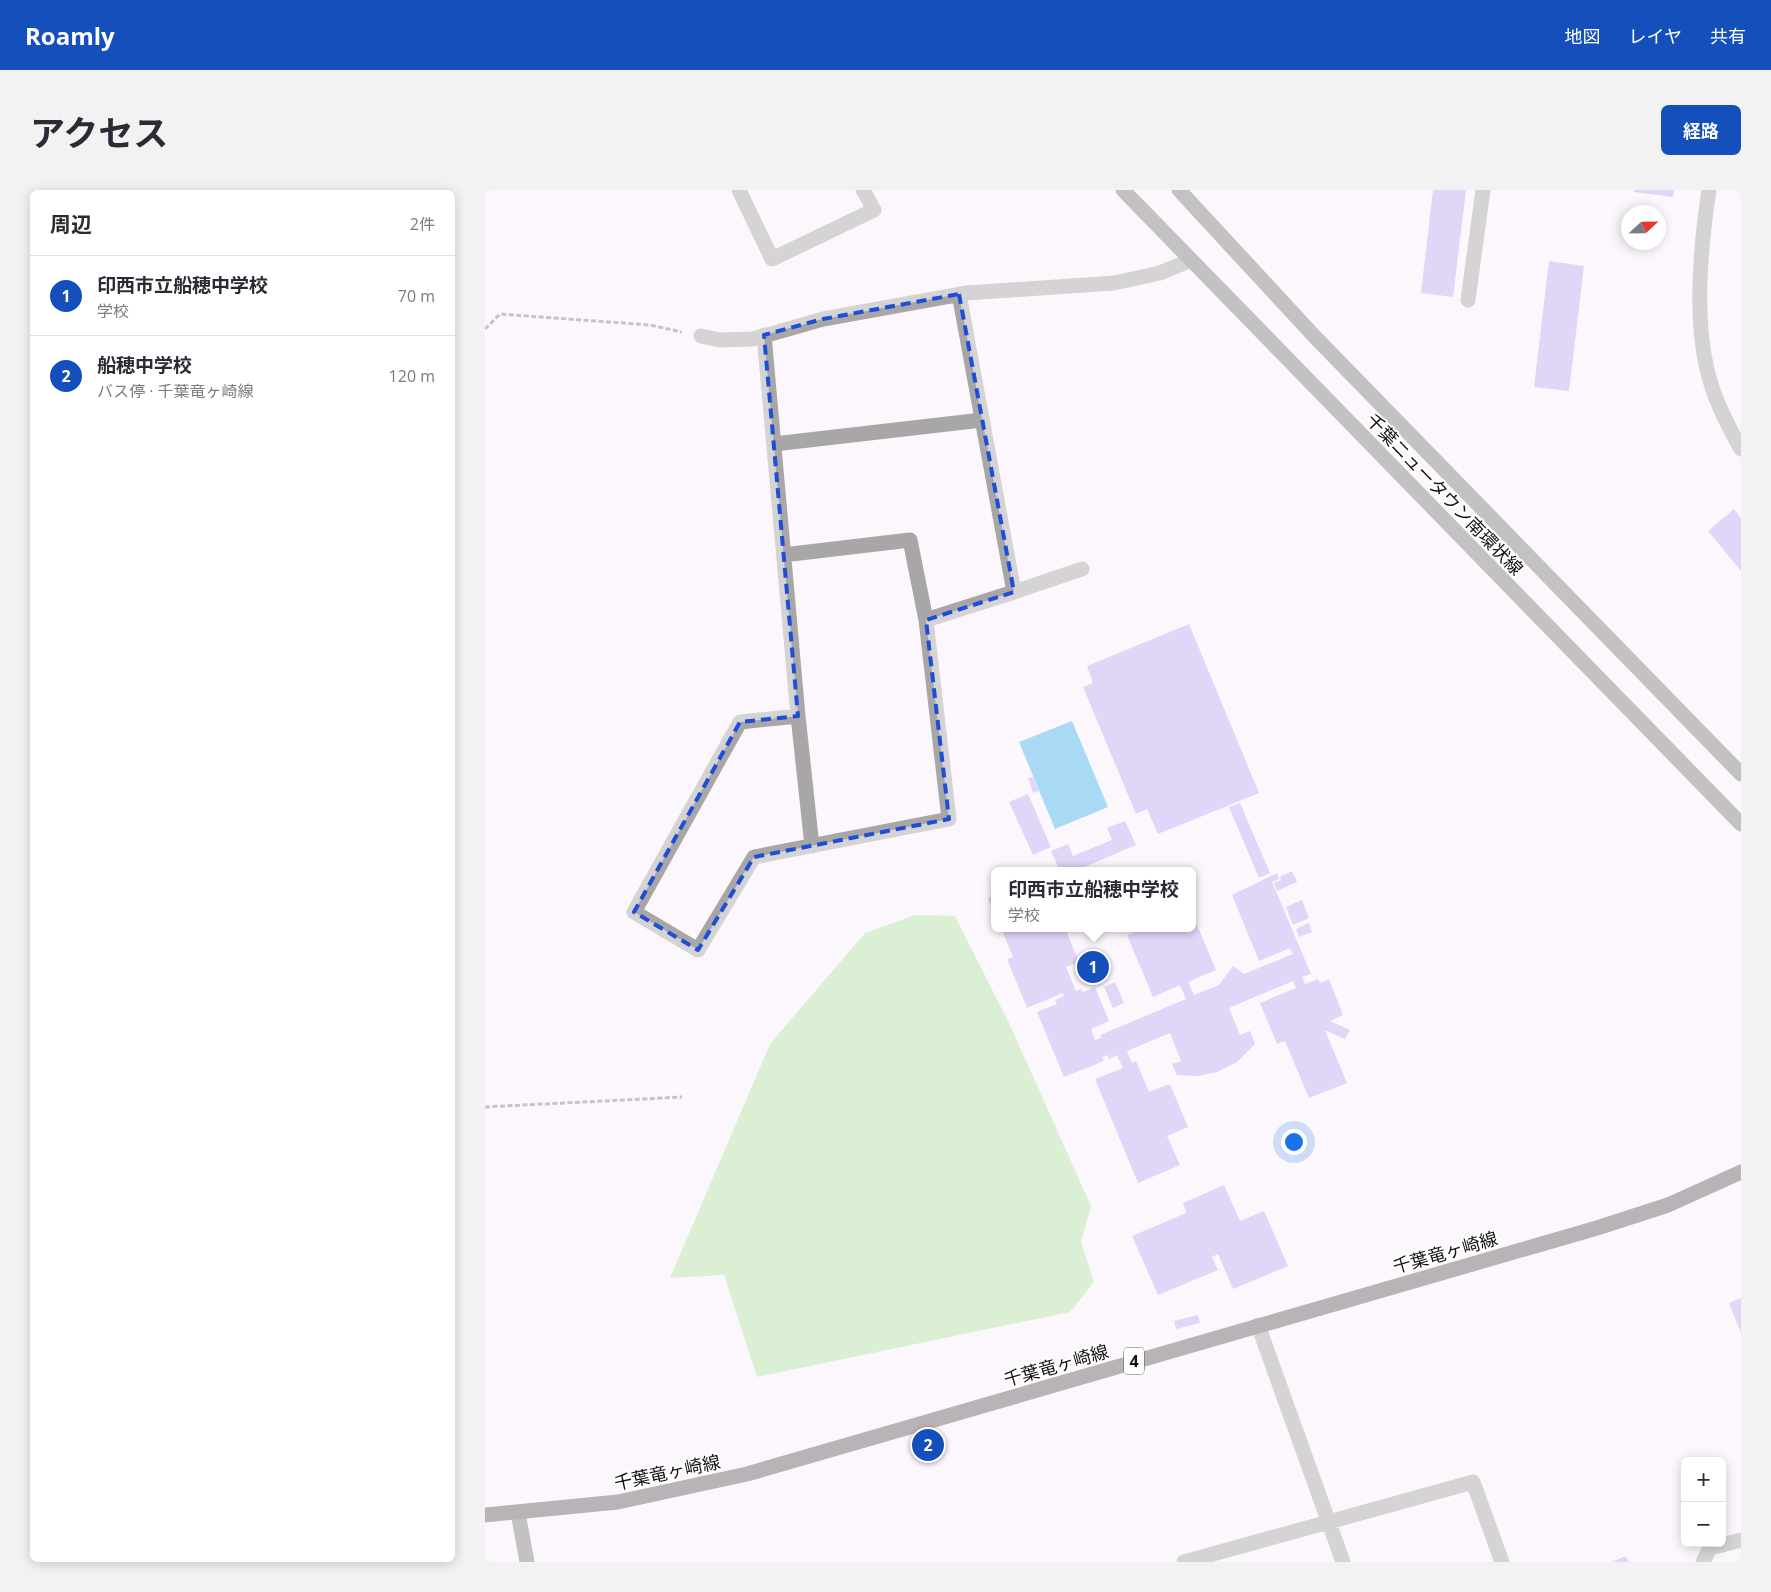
<!DOCTYPE html>
<html lang="ja">
<meta charset="utf-8">
<style>
body{margin:0;font-family:"Open Sans","Noto Sans JP",sans-serif;background:#f2f2f3;color:#2b2b33}
.controls{position:absolute;right:15px;bottom:15px;display:grid;overflow:hidden;border-radius:8px;box-shadow:0 2px 12px #0003}
.controls button{width:45px;height:45px;display:grid;place-items:center;padding:0;border:0;border-bottom:1px solid #e1e1e2;background:#fff;color:#2b2b33;font:25px sans-serif}
.compass{position:absolute;left:1136px;top:15px;width:45px;height:45px;border-radius:50%;background:#fff;box-shadow:0 2px 12px #0003;rotate:68deg}
.you{position:absolute;left:808px;top:951px;width:18px;height:18px;margin:-12px;border:4px solid #fff;border-radius:50%;background:#1a73e8;box-shadow:0 0 0 8px #1a73e833}
.badge{display:grid;place-items:center;width:32px;height:32px;border-radius:50%;background:#144fbb;color:#fff;font-size:16px;font-weight:700}
.pin{position:absolute;translate:-50% -50%;border:2px solid #fff;box-shadow:0 1px 5px #0006}
.popup{position:absolute;left:506px;top:677px;width:205px;height:65px;box-sizing:border-box;display:grid;place-content:center;border-radius:8px;background:#fff;filter:drop-shadow(0 1px 4px #0005);font-size:16px;white-space:nowrap;color:#7c7c81}
.popup b{font-size:19px;color:#2b2b33}
.popup::after{content:'';position:absolute;left:50%;top:100%;margin-left:-10px;border:10px solid transparent;border-top-color:#fff}
.list{margin:0;padding:0;list-style:none}
h2{display:flex;justify-content:space-between;align-items:center;height:65px;margin:0;padding:0 20px;font-size:21px}
h2 small{font-size:16px;font-weight:400;color:#7c7c81}
.list li{display:grid;grid-template-columns:32px 1fr auto;gap:15px;align-items:center;box-sizing:border-box;height:80px;padding:0 20px;border-top:1px solid #e1e1e2}
.list b{display:block;font-size:19px;white-space:nowrap}
.list p{margin:0;font-size:16px;white-space:nowrap;color:#7c7c81}
.list em{font-size:16px;font-style:normal;color:#7c7c81}
.map{position:relative;flex:none;width:1256px;height:1372px;overflow:hidden;border-radius:8px}
header{display:flex;align-items:center;gap:30px;box-sizing:border-box;height:70px;padding:0 25px;background:#144fbb;color:#fff}
header strong{font-size:24px}
nav{display:flex;gap:28px;margin-inline-start:auto;font-size:18px}
.intro{display:flex;align-items:center;justify-content:space-between;box-sizing:border-box;height:120px;padding:0 30px}
h1{margin:0;font-size:35px}
.button{padding:12px 22px;border-radius:8px;background:#144fbb;color:#fff;font-size:18px;font-weight:700}
main{display:flex;gap:30px;padding:0 30px}
aside{flex:1;background:#fff;border-radius:8px;box-shadow:0 2px 12px #0003}
.map>svg:first-child{display:block}
</style>
<header>
<strong>Roamly</strong>
<nav><a>地図</a><a>レイヤ</a><a>共有</a></nav>
</header>
<div class="intro"><h1>アクセス</h1><a class="button">経路</a></div>
<main>
<aside>
<h2>周辺<small>2件</small></h2>
<ul class="list">
<li><span class="badge">1</span><div><b>印西市立船穂中学校</b><p>学校</p></div><em>70 m</em></li>
<li><span class="badge">2</span><div><b>船穂中学校</b><p>バス停 · 千葉竜ヶ崎線</p></div><em>120 m</em></li>
</ul>
</aside>
<div class="map">
<svg width="1256" height="1372" viewBox="0 0 1256 1372">
<rect width="100%" height="100%" fill="#fcf7fc"/>
<path fill="#b1e5a4" d="M430,725L470,726L524,833L606,1016L596,1052L609,1092L585,1122L272,1187L239,1085L185,1088L285,854L380,743Z"/>
<path fill="#45b5e8" d="M587,531L623,617L570,639L534,552Z"/>
<path fill="#bcaef4" d="M948,0H981L968,107L936,103Z
M1149,0H1189L1188,7L1149,2Z
M1064,71L1099,76L1084,201L1049,197Z
M1249,319L1256,328V381L1223,341Z
M704,434L774,603L673,644L662,619L651,624L598,497L608,493L602,476Z
M548,587L554,601L548,603L543,588Z
M543,604L566,657L548,665L524,612Z
M755,613L785,683L774,688L744,617Z
M640,631L651,655L590,681H575L566,661L583,654L588,666L627,650L622,638Z
M807,681L812,692L792,701L789,693L796,690L795,687Z
M792,683L794,689L787,692L826,784L817,787L820,794L833,789L835,793L844,789L858,825L845,831L865,840L860,849L840,840L862,893L824,908L800,851L792,854L775,813L811,798L808,791L744,818L755,845L765,841L770,854L752,872L732,882L713,886L692,885L687,874L696,871L685,843L642,861L647,873L651,871L664,902L685,894L703,937L682,946L695,975L653,993L610,889L638,878L632,865L624,869L623,865L617,867L619,871L579,887L552,822L572,814L570,810L579,806L578,803L542,818L522,769L528,767L516,738H580L594,772L581,777L591,801L596,799L598,802L610,797L624,831L606,839L610,850L616,848L615,845L701,809L695,795L668,807L642,745L658,738H707V723L731,780L703,792L709,805L734,795L748,776L759,784L808,764L805,758L774,771L747,705Z
M509,705V724L503,708Z
M817,710L824,728L808,735L801,717Z
M824,733L827,742L814,747L811,739Z
M630,792L639,813L628,818L619,797Z
M739,995L755,1031L779,1021L803,1076L748,1099L733,1064L727,1067L733,1080L673,1105L647,1046L701,1023L698,1013Z
M1256,1108V1143L1244,1113Z
M713,1125L715,1133L691,1139L689,1131Z
M1141,1366L1144,1372H1126Z"/>
<g fill="none" stroke-linecap="round" stroke-linejoin="round">
<path stroke="#868286" stroke-width="3" stroke-dasharray="5 2.5" stroke-linecap="butt" d="M0,139L15,124L165,135L197,142
M0,917L197,907"/>
<path stroke="#a8a6a7" stroke-width="15" d="M254,0L287,69L389,20L378,0
M1224,0C1216,53 1209,126 1222,179C1228,207 1242,234 1256,259
M983,110L998,0
M279,145L313,526L255,532L149,722L213,760L269,667L464,629L441,430L529,402L474,104
M216,146L235,150L268,149L338,129L482,103L629,93L675,83L706,70
M289,254L497,230
M298,365L425,350L441,430
M529,402L597,379
M313,526L327,656
M773,1135L858,1372
M699,1372L988,1292L1017,1372
M1218,1372L1225,1358L1256,1350"/>
<path stroke="#817e7f" stroke-width="15" d="M638,0L1256,634
M694,0L830,147L1256,584
M33,1323L42,1372"/>
<path stroke="#666164" stroke-width="15" d="M0,1325L133,1312L262,1284L1112,1038L1183,1015L1256,982"/>
</g>
<path d="M0 0H1256V1372H0ZM474,104L529,402L441,430L464,629L269,667L213,760L149,722L255,532L313,526L279,145L338,129Z" fill="#fcf7fc" fill-opacity=".55" fill-rule="evenodd"/>
<path fill="none" stroke="#1d4ed8" stroke-width="4" stroke-dasharray="10 6" stroke-linejoin="round" d="M474,104L529,402L441,430L464,629L269,667L213,760L149,722L255,532L313,526L279,145L338,129Z"/>
<g text-anchor="middle" dominant-baseline="central" stroke-width="4" stroke-linejoin="round" paint-order="stroke">
<rect fill="#fff" stroke="#5a595a" stroke-width="1" x="639" y="1157.5" width="20" height="27" rx="4"/>
<g font-size="16" font-weight="bold" fill="#141214">
<text x="649" y="1171">4</text>
</g>
<g font-size="18" fill="#141214" stroke="#fff">
<text transform="translate(960 304) rotate(46)">千葉ニュータウン南環状線</text>
<text transform="translate(960 1062) rotate(-16)">千葉竜ヶ崎線</text>
<text transform="translate(571 1175) rotate(-16)">千葉竜ヶ崎線</text>
<text transform="translate(182 1282) rotate(-12)">千葉竜ヶ崎線</text>
</g>
</g>
</svg>
<div class="controls">
<button>+</button>
<button>−</button>
</div>
<svg class="compass" viewBox="-18 -18 36 36"><path d="M0-13l5 13h-10z" fill="#e53935"/><path d="M0 13l5-13h-10z" fill="#7c7c81"/></svg>
<div class="you"></div>
<div class="pin badge" style="left:608px;top:777px">1</div>
<div class="popup"><b>印西市立船穂中学校</b>学校</div>
<div class="pin badge" style="left:443px;top:1255px">2</div>
</div>
</main>
